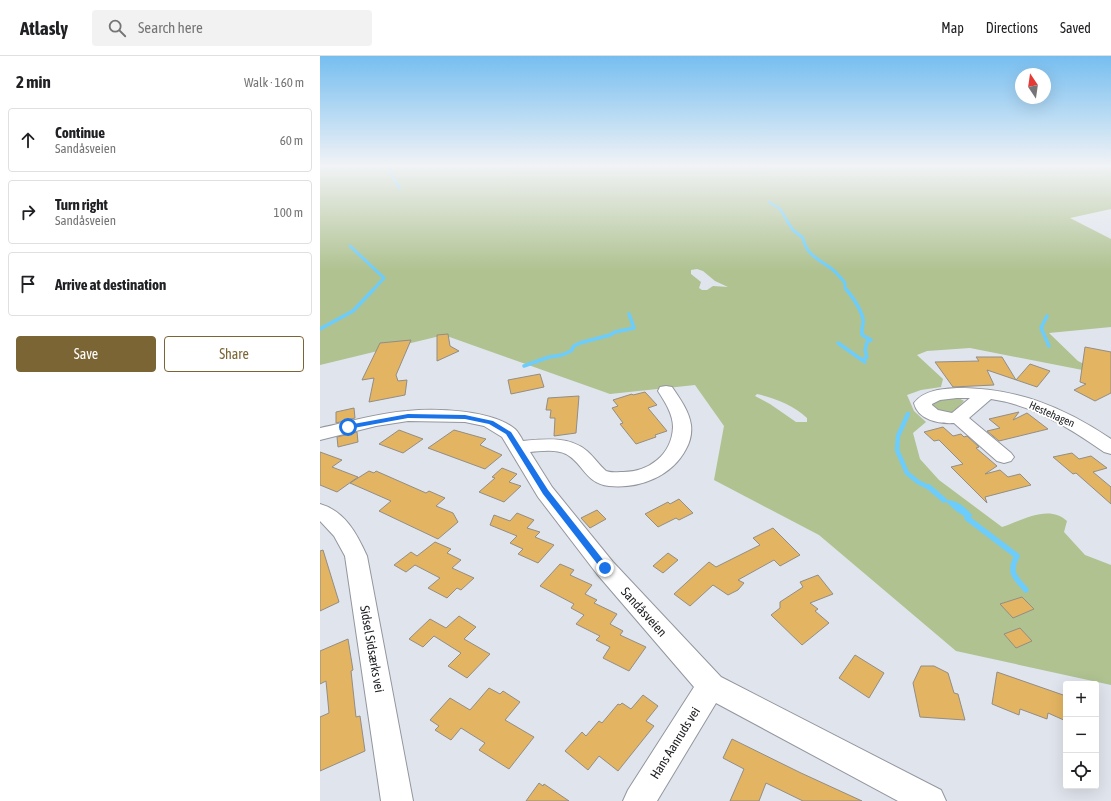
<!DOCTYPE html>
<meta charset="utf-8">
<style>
body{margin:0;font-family:"Asap Condensed",sans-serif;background:#f2f2f2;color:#202124}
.controls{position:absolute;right:12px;bottom:12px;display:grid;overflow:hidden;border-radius:4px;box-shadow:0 4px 16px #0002}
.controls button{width:36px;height:36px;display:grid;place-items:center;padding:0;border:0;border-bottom:1px solid #e0e0e0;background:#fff;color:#202124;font:20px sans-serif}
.compass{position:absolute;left:695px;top:12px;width:36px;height:36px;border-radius:50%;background:#fff;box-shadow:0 4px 16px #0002;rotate:347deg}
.stop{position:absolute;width:12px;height:12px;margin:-9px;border:3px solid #1a73e8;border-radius:50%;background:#fff}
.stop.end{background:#1a73e8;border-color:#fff;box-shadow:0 1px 4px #0008}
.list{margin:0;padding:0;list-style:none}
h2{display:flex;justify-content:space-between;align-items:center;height:52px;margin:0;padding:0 16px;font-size:17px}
h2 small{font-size:13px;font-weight:400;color:#757577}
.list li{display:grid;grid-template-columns:26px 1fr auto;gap:12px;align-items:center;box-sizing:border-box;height:64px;margin:0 8px 8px;padding:0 8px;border:1px solid #e0e0e0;border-radius:4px}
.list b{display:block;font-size:15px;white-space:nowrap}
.list p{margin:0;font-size:13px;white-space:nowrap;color:#757577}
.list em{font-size:13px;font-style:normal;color:#757577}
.actions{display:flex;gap:8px;padding:12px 16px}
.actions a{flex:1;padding:9px 0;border:1px solid #7c6535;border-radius:4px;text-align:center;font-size:14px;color:#7c6535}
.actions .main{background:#7c6535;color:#fff}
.icon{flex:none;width:22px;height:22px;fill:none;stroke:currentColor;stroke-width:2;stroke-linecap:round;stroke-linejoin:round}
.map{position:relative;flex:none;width:791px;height:745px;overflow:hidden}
header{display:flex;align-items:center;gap:24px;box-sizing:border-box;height:56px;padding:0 20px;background:#fff;border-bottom:1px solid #e0e0e0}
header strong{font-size:19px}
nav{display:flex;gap:22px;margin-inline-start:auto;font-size:14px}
.search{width:280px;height:36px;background:#f2f2f2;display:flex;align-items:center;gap:10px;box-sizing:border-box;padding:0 14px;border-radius:4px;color:#757577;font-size:15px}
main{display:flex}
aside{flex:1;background:#fff}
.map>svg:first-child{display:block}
</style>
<header>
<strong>Atlasly</strong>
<div class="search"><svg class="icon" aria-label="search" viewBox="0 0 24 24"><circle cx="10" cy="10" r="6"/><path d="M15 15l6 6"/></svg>Search here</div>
<nav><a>Map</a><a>Directions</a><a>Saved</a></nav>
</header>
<main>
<aside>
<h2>2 min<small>Walk · 160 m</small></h2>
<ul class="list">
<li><svg class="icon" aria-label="ahead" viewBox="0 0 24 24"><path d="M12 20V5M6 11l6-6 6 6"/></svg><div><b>Continue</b><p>Sandåsveien</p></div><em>60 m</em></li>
<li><svg class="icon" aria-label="right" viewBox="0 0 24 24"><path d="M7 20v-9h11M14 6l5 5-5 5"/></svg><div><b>Turn right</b><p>Sandåsveien</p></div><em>100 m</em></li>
<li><svg class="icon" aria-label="arrive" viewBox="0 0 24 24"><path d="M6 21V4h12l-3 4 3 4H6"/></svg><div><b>Arrive at destination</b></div></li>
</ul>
<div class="actions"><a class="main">Save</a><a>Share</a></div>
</aside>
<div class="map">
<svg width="791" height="745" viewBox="0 0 791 745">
<rect width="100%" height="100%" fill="#e0e4ec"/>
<path fill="#afc290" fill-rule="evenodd" d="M0,110H791V153L750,162L791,183V271L729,277L758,305L783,318L650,292L607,295L597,299L623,323L621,331L601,334L587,339L594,355L606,366L593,377L600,403L619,424L682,471C703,464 729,448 747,465L744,476L765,499L791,509V629L636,595L499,479L394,424L404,370L375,329L290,338L124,279L0,309ZM377,213L383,215L395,225L408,231L393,230L387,234H382L379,232L381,226L371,218V214ZM437,338C455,342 473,349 487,362V366H476L450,348L435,340Z
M634,342H639L644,345L632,358L610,353L612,345Z"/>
<path fill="#6ccdfd" d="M624,444C637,443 645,451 653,460L647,462L636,455Z"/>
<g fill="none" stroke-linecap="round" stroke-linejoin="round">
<path stroke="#6ccdfd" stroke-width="2.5" d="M71,110L69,114L80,133
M449,146L460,153L468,166"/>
<path stroke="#6ccdfd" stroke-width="3" d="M467,165L473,174L483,182C486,199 500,204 512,213C517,217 521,222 525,227V232L527,235
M30,190L64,222L52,235"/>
<path stroke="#6ccdfd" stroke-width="3.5" d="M527,234C533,242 541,252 543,263C544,268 541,273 542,279L551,284L547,286L545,294L547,301L542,304L545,306
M727,260L721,272L729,290
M0,273L33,255L53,234
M518,287L542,304
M204,310L229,301L242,299L251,295L254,290L260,287L290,279L295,276L314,272L309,258"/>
<path stroke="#6ccdfd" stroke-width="4.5" d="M588,358L578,380L577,394L587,417L598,426L610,432"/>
<path stroke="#6ccdfd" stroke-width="5.5" d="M609,431L624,444
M647,462L697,500C688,517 695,521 706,534"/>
</g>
<path fill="#e3b462" stroke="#928d86" d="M128,278L130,290L139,295L117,305V279Z
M91,284L76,319L78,325L87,324L85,339L49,346L54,322L42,324L60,287Z
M765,291L791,296V337L775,345L754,334L766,328L760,326Z
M656,301H682L696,324L710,308L730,315L717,331L667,314L674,329L633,331L615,306L659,305Z
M220,318L224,331L191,338L188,324Z
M325,336L337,349L328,352L347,375L335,379L336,381L316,388L300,368L303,367L292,352L298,350L293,344L312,338L313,339Z
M259,340L256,377L234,380L235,362H230L231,354H226L228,342Z
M34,352L35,362L16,367V356Z
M699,356L693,364L707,357L728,373L679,385L667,375L680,372L669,363Z
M623,371L633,380L641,378L644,381L647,380L659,391L656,392L677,410L665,418L680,414L688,421L700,418L711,429L665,441L667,447L631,411L643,408L619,384L614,385L604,376Z
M79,374L103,383L83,397L59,388Z
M134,374L166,383L160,389L182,399L165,413L108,392Z
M37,376L38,386L18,391L17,381Z
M0,396L22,404L12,411L38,421L17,436L0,429Z
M752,397L759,403L771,400L787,412L773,416L791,431V448L756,417L753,418L733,401Z
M182,412L197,418L189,426L201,430L184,446L159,436L175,422L172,421Z
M49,415L54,417L56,415L106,437L109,435L125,442L116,450L133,457L138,466L118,483L59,455L71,445L30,427Z
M359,443L373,457L359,464L356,462L338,471L325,458L348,446L350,448Z
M277,454L286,463L270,472L261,462Z
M197,457L214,464L207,472L220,476L215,481L234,489L218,507L198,498L203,493L190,487L197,480L170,469L174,459L190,465Z
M453,472L480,499L460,510L454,504L418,524L424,527L418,534L408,539L393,529L370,550L354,538L389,506L396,511L440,489L433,482Z
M115,486L131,493L127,497L141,504L132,512L154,522L141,534L137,532L127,542L108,532L120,522L95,509L86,516L74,509L91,496L97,500Z
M3,494L19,546L0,555V495Z
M348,497L358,504L343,517L333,510Z
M240,508L254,514L250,519L272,529L265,538L277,544L274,547L297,558L290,568L303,575L300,579L326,591L309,615L283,602L290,591L276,584L280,580L256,568L264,559L251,552L254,548L220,530Z
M498,519L513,538L490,547L498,553L495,555L509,567L482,589L451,559L460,552V546L483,531L480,526Z
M702,541L714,553L693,562L680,548Z
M139,560L156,571L144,583L170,598L147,622L128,610L141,597L114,580L103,591L89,583L110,563L126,572Z
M700,572L712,585L696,592L684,578Z
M28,583L33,614L31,615L36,661L40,660L45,695L0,715V661L9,657L6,625L0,628V595Z
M535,599L564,617L549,642L519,622Z
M601,610H614L628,617L634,637L638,638L645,664L600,661L593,627Z
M677,616L746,640V665L728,657L727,663L700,653L699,659L672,648Z
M169,632L180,638L183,635L200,646L185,664L214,681L189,713L159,694L165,687L141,672L131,684L115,674L119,670L110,664L130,642L150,654Z
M323,639L338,650L326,665L334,670L298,715L279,700L268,714L245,695L262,676L266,680L279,665L282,667L298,648L300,649L302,647L311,653Z
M412,683L481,717L542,745H483L446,727L439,745H410L424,713L403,702Z
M219,727L223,730L224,728L249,745H206Z"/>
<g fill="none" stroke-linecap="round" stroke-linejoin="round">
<defs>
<path id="minor" d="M346,330L352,331C360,343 369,355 371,369C372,377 370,386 366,393C352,420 320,433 289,430C265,427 264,408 246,398C236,393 221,395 210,396L232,431L293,506L401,621L621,734L626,745H578L396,647L337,745H303L308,734L374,631L277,518L218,441L182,381L164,370L145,366L88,365L56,370L0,384V372C29,366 58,357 87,355C116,352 172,354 195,373C198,376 201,381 203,385C224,383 250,380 267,395C274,401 279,409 286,415C291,417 296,416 301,416C328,417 352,399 353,371C353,358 345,346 338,335L340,331Z
M637,332C696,332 742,350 791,383V398L784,396C750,372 713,349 671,343L649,362L691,397L694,401L691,405L684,407L677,405L634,367C619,368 598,364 594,347C604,334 622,333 637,332ZM637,342H650L632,357L618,354L612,349V348L620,344Z
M0,448C25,455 37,478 47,500L93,745H61L25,500L14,480L0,465Z"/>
</defs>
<use href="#minor" stroke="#93969e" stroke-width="2"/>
<use href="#minor" fill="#fff" fill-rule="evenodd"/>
</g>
<linearGradient id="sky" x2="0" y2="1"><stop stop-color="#76bef0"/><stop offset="0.51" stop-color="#f1f3f6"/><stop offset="1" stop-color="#f1f3f6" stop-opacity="0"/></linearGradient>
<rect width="791" height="215" fill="url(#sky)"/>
<path fill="#1a73e8" d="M88,358L145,359L173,365L191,376L228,434L288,510L289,512L288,514H282L223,438L186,378L169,368L145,363L88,362L28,373L24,371L28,369Z"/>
<g text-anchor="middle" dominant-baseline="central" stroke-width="4" stroke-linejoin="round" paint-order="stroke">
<g font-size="11" fill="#1e1f22" stroke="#fff">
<text transform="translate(732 358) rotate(24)">Hestehagen</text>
</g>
<g font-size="13" fill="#1e1f22" stroke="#fff">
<text transform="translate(324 556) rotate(48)">Sandåsveien</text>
<text transform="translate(52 593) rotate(80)">Sidsel Sidsærks vei</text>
<text transform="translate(355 687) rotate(-58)">Hans Aanruds vei</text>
</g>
</g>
</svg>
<div class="controls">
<button>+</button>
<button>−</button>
<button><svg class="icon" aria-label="locate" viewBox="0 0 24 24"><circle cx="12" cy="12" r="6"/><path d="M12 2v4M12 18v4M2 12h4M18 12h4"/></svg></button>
</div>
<svg class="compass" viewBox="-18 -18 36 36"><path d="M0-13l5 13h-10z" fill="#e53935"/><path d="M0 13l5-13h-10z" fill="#757577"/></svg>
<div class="stop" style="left:28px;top:371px"></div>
<div class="stop end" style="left:285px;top:512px"></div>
</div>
</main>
